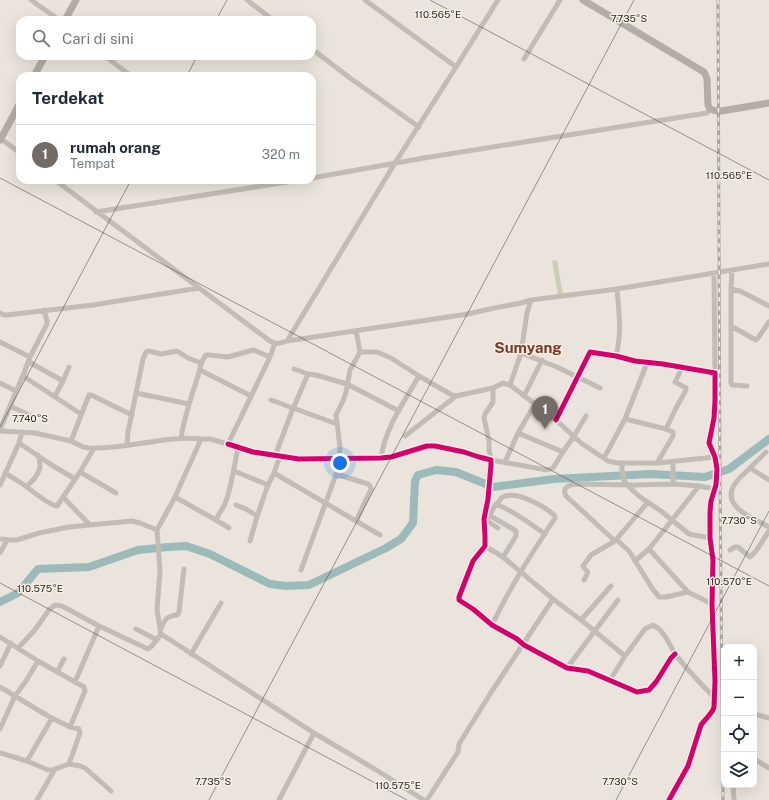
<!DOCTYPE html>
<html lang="id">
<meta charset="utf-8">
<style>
body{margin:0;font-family:"Public Sans",sans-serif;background:#f2f2f3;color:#1f2937}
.controls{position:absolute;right:12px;bottom:12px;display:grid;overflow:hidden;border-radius:8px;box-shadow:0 4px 16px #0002}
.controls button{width:36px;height:36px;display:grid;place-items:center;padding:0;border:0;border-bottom:1px solid #e0e1e3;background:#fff;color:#1f2937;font:20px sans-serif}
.you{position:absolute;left:340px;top:463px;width:14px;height:14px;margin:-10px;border:3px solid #fff;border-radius:50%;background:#1a73e8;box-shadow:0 0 0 6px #1a73e833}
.badge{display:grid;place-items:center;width:26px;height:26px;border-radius:50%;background:#726b66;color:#fff;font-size:13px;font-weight:700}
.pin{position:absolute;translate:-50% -33px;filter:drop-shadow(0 1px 2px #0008)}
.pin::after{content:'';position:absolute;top:21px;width:14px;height:12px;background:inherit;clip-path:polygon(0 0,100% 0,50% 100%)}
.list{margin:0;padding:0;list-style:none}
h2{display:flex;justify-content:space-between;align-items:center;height:52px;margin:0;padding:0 16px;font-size:17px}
h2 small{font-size:13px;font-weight:400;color:#747a83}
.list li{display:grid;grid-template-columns:26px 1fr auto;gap:12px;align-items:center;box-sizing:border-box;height:60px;padding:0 16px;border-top:1px solid #e0e1e3}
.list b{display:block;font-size:15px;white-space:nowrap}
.list p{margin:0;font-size:13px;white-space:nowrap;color:#747a83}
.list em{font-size:13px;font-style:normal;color:#747a83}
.icon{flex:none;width:22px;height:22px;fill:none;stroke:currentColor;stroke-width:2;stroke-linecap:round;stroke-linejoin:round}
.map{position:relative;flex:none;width:769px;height:800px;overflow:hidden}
.search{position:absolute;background:#fff;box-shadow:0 4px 16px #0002;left:16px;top:16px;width:300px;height:44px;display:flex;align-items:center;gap:10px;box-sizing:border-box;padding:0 14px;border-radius:12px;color:#747a83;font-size:15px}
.panel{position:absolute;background:#fff;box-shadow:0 4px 16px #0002;left:16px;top:72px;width:300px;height:112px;border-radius:12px}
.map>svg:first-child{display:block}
</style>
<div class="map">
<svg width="769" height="800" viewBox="0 0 769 800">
<rect width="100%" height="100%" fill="#eae4dd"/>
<path fill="#cbcfb8" d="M557,260L563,295H558L552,261Z"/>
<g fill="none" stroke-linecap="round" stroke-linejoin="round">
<path stroke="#9bbab9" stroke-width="8" d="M0,602L18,593L38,569L89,567L138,550L168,547L186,546L210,554L270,584L286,586L309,585L386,548L401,539L413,523L415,481L418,475L436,470L456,472L493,487L554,479L650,474L705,477L729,469L769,439"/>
<path stroke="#c2bcb7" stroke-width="5" d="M31,0L59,20
M247,0L273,20
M365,0L456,67L498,0
M312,49L350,78L419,127
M105,56L131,76
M524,59L560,0
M0,138L20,153
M312,178L424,158L707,113L710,108
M55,180L179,273L270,341C275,345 281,343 287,341L395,163L456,67
M96,212L300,180
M732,270L731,289V383L732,385L747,386
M714,273L715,373
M731,289L740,291L769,306
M0,313L4,315H7L93,305L199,288
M731,326L756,340L758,338L769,322
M287,341L468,314L494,308L521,303L531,300L617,289L769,264
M0,342L30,357
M360,352H377L391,358L419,376L452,395L456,396L493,388L503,383L510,385L556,420L581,443L608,461L618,463H658L715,457
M521,353L527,313L531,300
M616,356C622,332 619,313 617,289
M29,362L63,381L69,367
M294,369L308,374L316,375L347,384L399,411
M200,370L251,396
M23,376L81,414
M0,383L16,391
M510,385L521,353L557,367L600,388
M493,388V402L485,414L484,418L489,441V450L491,460L547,470L553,468L563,452
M136,393L189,404
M55,396L63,381
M524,396L542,360
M271,400L337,424
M535,404L518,433L563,452L574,436L586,416
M10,406L29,415
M625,419L666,429L673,432V436L657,463
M556,420L590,352L616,356L635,361L663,364L715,373V401L714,418L709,443L715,457L717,469L716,485L711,501L710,512V538L713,560L712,604L715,681L714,707C713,713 705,719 701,725L688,766L669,800
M666,429L676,408L686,390V388L675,382L682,368
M0,430L7,413L24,373L30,357L47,324V321L44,310
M0,431L35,433L71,441L83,447L88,448C126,450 163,435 201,439
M405,436L456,396
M181,438C184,418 191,398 197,379C200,371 200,362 206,355H209L228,357L253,350L256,351L270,357
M71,441L89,395H91L132,415
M19,443L50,464L75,479
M228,444L253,452L299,459L381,458L391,457L427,446H435L464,452L479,457L491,460V465L488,499L484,519L485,536V546L473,561L459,597V600L473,609L492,625L517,639L524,645L567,668L588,671L637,692L649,690L656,682L671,658L675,654
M127,445L128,432L143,359L146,352L148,351L161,354L177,351L188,358L201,363
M766,452L750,468L769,480
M275,456L292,411L308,374
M381,458C385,428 404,402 419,376
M604,458L625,419L647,363
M505,462L518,433
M673,462V484
M622,463V469L624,480L627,485L640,497L661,511L689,534L710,538
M750,468C745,473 737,479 733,487C723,508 755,519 769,527
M234,471L268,485
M80,472L116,493
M5,473C12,477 18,481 24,485C33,491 48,505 57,506L63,497L89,524
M274,473L380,535
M336,474L368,484L370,486L371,489L356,521
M0,485L19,443L22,432
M26,486C32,483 40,473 40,465C40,462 39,458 38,455
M63,497L80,472L94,448
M175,497L216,520C218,515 222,509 225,504C232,486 234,466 238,448
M236,505L246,509L257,516
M489,515L516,531V536L503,557
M484,518L486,519L488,518L496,504C514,511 529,523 545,534
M484,519L498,528
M216,520L229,528
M157,530L160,571L157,610L161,634L314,733L373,768L424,800
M0,539L11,540H17L39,533L69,527L132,521L140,523L157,530L175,497L201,439H210L228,444L270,357L275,343
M250,541L257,517L264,496L268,485L274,473L280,456
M485,546L503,557L553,599L581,620L625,656L610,680
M649,549L688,592
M730,550L735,547H738L750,557C758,551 763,539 769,531
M0,553L7,540
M635,561L649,549L699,486
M301,570L338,469L340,447L336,415L343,401L346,392L350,370L360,352L356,331
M584,580C590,569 588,574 583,566L591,555L615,541L648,502
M712,604L688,592L666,597H659L652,588L629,551L617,540L615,541L566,496C562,488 567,486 574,484L634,485L673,484L699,486L715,489
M581,620L611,586
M492,625C510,587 532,553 555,518V516C546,507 516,490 503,497C500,498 499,502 497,504
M136,629L157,640
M160,631C165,620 164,617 177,615L179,612L184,569
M0,637L38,661L75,682L99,626L148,649L152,646L161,634
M18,648L34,631L49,610L55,605L62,606L99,626
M191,654L221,603
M625,656L645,629L653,625C665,631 669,645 676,655C687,670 701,684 714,697
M0,666L11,643
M567,668L618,600
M57,672L64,659
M0,687L48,716L70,727L79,729L80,733L69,764
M754,714L769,718
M70,727L85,691L84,687L75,682
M0,729L15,696L26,681L38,661
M0,753L27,761L48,770H53L69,764L80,766L85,768L111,791
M754,759L769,768
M27,761L52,718
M733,785L734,800
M37,800L55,769
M279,800L314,733
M427,800L456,755L458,752L459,744L492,691L553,599"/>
<path stroke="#b3aca7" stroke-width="7" d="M583,0L704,72L706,76L707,79L708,105C710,111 716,111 721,111L769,103
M65,20L76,0
M34,76L45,56
M0,140L20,103"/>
<defs>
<path id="rail" d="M718,0L720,483L723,800"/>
</defs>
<use href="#rail" stroke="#aaa5a1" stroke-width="3"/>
<use href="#rail" stroke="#f7eee4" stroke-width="1.5" stroke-dasharray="4.5" stroke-linecap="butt"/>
<defs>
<path id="cycleway" d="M556,420L590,352L616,356L635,361L663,364L715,373V401L714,418L709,443L715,457L717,469L716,485L711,501L710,512V538L713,560L712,604L715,681L714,707C713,713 705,719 701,725L688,766L669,800
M228,444L253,452L299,459L381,458L391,457L427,446H435L464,452L479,457L491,460V465L488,499L484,519L485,536V546L473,561L459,597V600L473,609L492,625L517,639L524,645L567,668L588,671L637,692L649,690L656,682L671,658L675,654"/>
</defs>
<use href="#cycleway" stroke="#f7eee4" stroke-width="8"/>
<use href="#cycleway" stroke="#d6006c" stroke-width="5"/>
</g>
<path fill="none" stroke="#322a26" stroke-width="1" stroke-opacity="0.45" d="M430,0L769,180M216,20L227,0M187,76L197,56M0,178L769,586M0,427L131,180M0,583L407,800M209,800L634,0M616,800L769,511"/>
<g text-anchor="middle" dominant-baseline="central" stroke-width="3" stroke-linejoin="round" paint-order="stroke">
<g font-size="15" font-weight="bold" fill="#7c3925" stroke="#f7eee4">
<text x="528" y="347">Sumyang</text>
</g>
</g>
<g font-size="10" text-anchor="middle" fill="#322a26" stroke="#f7eee4" stroke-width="3" stroke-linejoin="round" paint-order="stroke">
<text x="438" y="18">110.565°E</text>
<text x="629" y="22">7.735°S</text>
<text x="729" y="179">110.565°E</text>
<text x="30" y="422">7.740°S</text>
<text x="739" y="524">7.730°S</text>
<text x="729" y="585">110.570°E</text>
<text x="40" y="592">110.575°E</text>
<text x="213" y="785">7.735°S</text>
<text x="620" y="785">7.730°S</text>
<text x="398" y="789">110.575°E</text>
</g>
</svg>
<div class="controls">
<button>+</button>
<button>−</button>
<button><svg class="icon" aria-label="locate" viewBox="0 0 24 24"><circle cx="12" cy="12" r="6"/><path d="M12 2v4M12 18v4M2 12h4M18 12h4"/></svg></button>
<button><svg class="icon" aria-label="layers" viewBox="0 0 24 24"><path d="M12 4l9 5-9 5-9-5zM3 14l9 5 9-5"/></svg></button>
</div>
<div class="you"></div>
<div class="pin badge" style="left:545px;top:429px">1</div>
<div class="search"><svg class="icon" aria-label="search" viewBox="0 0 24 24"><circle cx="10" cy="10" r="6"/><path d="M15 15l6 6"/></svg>Cari di sini</div>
<section class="panel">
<h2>Terdekat<small></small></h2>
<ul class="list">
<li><span class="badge">1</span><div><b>rumah orang</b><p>Tempat</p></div><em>320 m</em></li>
</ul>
</section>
</div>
